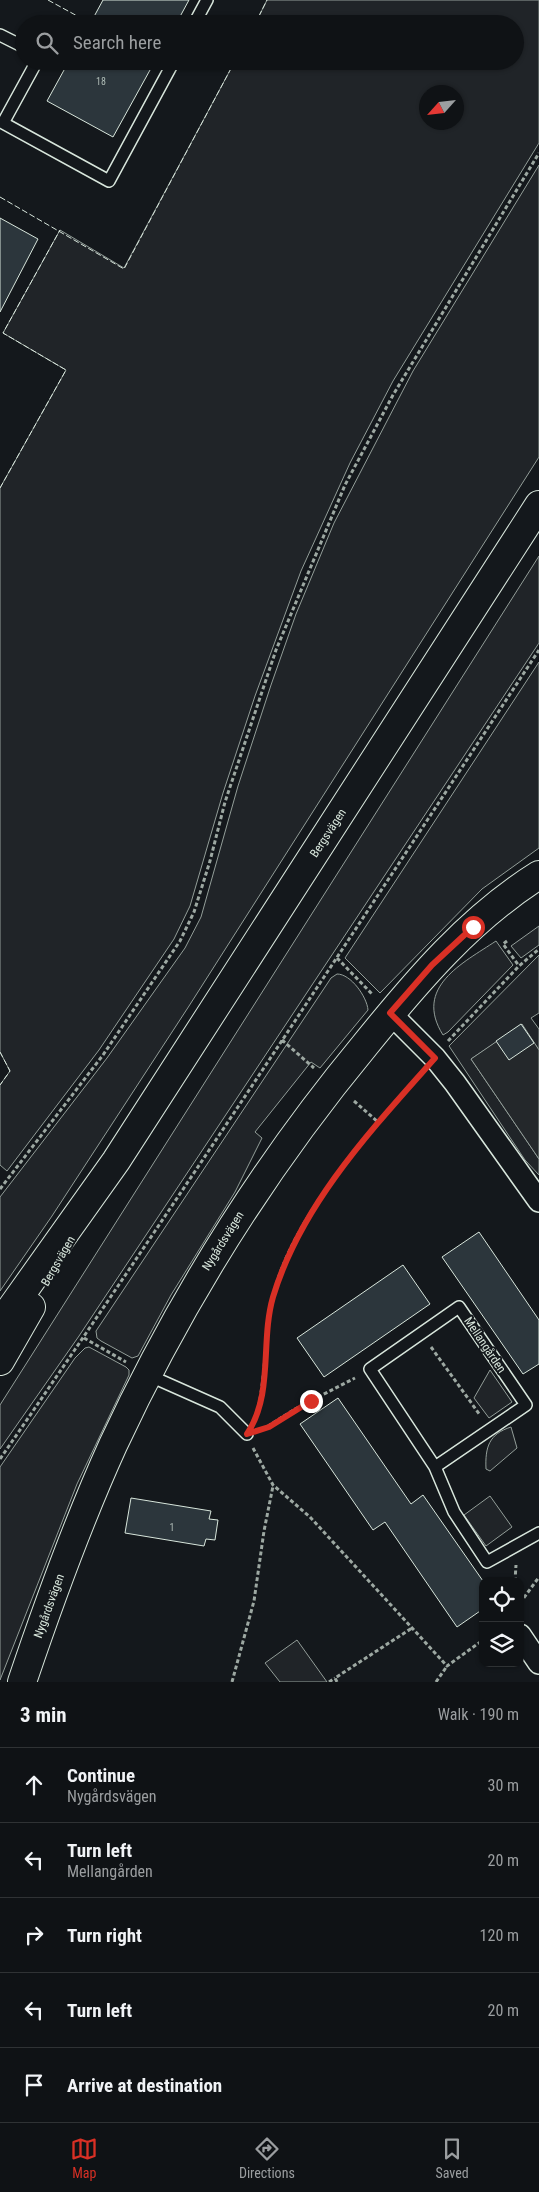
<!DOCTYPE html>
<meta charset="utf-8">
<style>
body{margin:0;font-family:"Roboto Condensed",sans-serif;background:#181b1e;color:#f1f3f6}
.controls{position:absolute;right:15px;bottom:15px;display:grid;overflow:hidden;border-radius:10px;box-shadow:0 1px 4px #0004}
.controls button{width:45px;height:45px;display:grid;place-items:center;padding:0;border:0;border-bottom:1px solid #2f3234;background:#0f1215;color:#f1f3f6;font:25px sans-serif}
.compass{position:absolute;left:419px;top:85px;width:45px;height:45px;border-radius:50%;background:#0f1215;box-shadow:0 1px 4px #0004;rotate:243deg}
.stop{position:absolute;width:15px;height:15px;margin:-11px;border:4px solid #d93025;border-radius:50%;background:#fff}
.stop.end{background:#d93025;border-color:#fff;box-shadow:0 1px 5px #0008}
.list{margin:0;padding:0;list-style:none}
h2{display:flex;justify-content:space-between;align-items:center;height:65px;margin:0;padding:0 20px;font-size:21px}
h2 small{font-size:16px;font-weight:400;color:#9b9ea0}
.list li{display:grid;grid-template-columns:32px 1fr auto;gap:15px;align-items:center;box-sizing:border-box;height:75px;padding:0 20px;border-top:1px solid #2f3234}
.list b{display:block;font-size:19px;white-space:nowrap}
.list p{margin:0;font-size:16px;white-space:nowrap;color:#9b9ea0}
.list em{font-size:16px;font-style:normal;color:#9b9ea0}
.icon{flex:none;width:28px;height:28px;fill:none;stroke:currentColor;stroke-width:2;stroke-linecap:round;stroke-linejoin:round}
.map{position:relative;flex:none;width:539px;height:1682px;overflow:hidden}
.search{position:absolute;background:#0f1215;box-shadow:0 1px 4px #0004;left:15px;right:15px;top:15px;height:55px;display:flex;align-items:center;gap:12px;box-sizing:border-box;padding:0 18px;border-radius:28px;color:#9b9ea0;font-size:19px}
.sheet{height:440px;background:#0f1215}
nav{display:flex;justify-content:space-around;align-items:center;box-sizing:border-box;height:70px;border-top:1px solid #2f3234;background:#0f1215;font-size:14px;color:#9b9ea0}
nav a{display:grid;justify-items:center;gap:2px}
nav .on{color:#d93025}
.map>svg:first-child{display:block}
</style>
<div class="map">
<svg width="539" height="1682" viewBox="0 0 539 1682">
<rect width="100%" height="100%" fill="#14181c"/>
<path fill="#202428" stroke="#939e99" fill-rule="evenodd" d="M267,0H539V143L393,381L350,463L301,571L255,696L223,793L190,906L174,939L99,1050L7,1171L0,1165V1085L10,1071L0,1052V488L66,370L3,333L60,230L124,268L235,61H515V24H255ZM426,92H456V122H426Z
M539,165V457L189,1006L52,1216L0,1291V1197L107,1058L185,948L201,917L238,786L271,685L296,614L334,523L413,371Z
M539,556V643L79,1336L0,1449V1405Z
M539,662V848L482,889L380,993L345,958Z
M539,926V945L521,958L511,946Z
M496,941L513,965L448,1032L443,1035C413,987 463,963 496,941Z
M539,955V1013L531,1018L539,1029V1050L522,1025L471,1059L539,1159V1175L525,1160L449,1046Z
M337,974C351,974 367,997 368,1010L320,1068L311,1062L255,1132L262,1138L235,1192L171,1295L138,1356L132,1358L101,1341L97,1338L96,1331L331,978Z
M89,1347L126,1367L129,1370V1375L77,1484L0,1680V1467L75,1358L85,1348Z
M490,1370L512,1402L489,1418L474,1398Z
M511,1427L517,1448L490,1471L486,1469C485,1447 489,1434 511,1427Z
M490,1496L512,1527L486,1546L464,1515Z
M297,1640L327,1682H280L265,1663Z"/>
<path fill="#24282b" stroke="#939e99" d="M522,1024L539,1050V1159L471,1059Z"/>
<path fill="#2c363c" stroke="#d8e6dc" d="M103,0H189L176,24H90Z
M69,61H155L113,137L47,101Z
M0,218L38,239L0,312Z
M521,1024L534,1043L509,1060L496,1041Z
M479,1232L539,1320V1364L523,1374L442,1257Z
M403,1265L430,1304L324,1377L297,1338Z
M338,1398L411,1504L423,1495L483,1581V1609L457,1627L385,1522L373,1530L300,1424Z
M131,1498L211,1511L209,1519L218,1520L215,1540L206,1539L204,1546L125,1533Z"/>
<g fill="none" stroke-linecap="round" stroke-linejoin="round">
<defs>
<path id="service" d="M194,24L207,0
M0,35L24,47
M37,61L3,123L109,181L174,61
M148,1375L220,1407L247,1434
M435,1467L526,1405L459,1307L370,1369L435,1467L454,1512L487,1562L539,1533"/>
<path id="minor" d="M390,1013L435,1058L455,1083L539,1201
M520,1635L539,1663"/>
<path id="tertiary" d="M22,1682C49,1602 78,1522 113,1445C180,1301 264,1167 365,1045C416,982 470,918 539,875"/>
<path id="secondary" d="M0,1324L116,1161L539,505
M0,1361L31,1307"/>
</defs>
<use href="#service" stroke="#d8e6dc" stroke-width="14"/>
<use href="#minor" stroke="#d8e6dc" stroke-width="24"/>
<use href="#tertiary" stroke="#d8e6dc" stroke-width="30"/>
<use href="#secondary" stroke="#d8e6dc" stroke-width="30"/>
<path stroke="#9da8a2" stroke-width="3" stroke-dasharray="4 2.5" stroke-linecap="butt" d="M507,941L503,944L519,966
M337,958L373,995
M282,1040L314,1068
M448,1041L519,966L539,949
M354,1101L378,1122
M0,1189L103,1055L180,941L194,912L210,861L225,802L276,650L345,485L393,395L539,153
M84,1338L126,1362
M431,1347L480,1415
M256,1418C266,1379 264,1340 272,1301C288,1222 367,1134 420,1074
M262,1430L295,1409L355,1378
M253,1448L273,1485L310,1517L447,1666L483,1640
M0,1459C184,1192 361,921 539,650
M515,1581L516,1565
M520,1603L539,1577
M232,1682L254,1601L264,1531L273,1486
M329,1682L335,1678
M337,1682L335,1678L412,1628
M436,1682L447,1666"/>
<use href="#service" stroke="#14181c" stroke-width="11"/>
<use href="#minor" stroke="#14181c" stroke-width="21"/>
<use href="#tertiary" stroke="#14181c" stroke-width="28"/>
<use href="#secondary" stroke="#14181c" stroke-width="28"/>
<path stroke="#d8e6dc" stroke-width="1" stroke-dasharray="6 2.5" stroke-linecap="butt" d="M48,0L90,23
M255,24L267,0
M0,197L124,269L235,61
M0,488L66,370L3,333L60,230
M0,1052L10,1071L0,1085"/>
</g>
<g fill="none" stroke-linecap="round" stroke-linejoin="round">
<path stroke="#d93025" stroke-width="6" d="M311,1401L269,1427L247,1434C274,1393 260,1342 273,1297C301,1204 372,1129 435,1058L390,1013L432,965L473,927"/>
</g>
<g text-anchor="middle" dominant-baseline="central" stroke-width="4" stroke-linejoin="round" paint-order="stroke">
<g font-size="10" fill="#adbab4">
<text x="101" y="81">18</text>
<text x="172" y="1527">1</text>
</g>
<g font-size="12" fill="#d8e6dc" stroke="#14181c">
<text transform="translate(328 833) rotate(-57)">Bergsvägen</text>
<text transform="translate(223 1241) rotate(-58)">Nygårdsvägen</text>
<text transform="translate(58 1261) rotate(-60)">Bergsvägen</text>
<text transform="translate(485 1345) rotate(56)">Mellangården</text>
<text transform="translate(49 1606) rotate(-70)">Nygårdsvägen</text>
</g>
</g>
</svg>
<div class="controls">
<button><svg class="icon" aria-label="locate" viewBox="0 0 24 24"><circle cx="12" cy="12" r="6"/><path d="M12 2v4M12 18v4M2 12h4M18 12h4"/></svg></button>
<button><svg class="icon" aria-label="layers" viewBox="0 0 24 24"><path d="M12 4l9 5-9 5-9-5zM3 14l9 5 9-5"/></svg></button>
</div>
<svg class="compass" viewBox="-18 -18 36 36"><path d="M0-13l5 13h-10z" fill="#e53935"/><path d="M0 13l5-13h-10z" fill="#9b9ea0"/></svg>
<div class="stop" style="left:473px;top:927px"></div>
<div class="stop end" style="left:311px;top:1401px"></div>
<div class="search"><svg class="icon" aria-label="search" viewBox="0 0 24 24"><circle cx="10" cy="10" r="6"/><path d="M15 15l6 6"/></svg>Search here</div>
</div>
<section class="sheet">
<h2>3 min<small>Walk · 190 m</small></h2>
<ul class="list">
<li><svg class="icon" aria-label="ahead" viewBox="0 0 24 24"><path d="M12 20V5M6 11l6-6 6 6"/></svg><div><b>Continue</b><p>Nygårdsvägen</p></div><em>30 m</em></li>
<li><svg class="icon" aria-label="left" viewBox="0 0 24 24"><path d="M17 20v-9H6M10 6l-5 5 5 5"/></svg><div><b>Turn left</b><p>Mellangården</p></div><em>20 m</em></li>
<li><svg class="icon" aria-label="right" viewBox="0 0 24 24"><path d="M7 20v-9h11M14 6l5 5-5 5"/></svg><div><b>Turn right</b></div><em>120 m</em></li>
<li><svg class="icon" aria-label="left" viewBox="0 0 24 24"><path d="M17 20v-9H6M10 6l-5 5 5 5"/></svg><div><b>Turn left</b></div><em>20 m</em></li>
<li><svg class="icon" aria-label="arrive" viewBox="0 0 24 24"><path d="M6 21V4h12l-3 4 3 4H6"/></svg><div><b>Arrive at destination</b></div></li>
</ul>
</section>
<nav>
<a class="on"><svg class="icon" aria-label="map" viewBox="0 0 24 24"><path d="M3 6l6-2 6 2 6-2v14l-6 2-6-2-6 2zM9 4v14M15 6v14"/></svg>Map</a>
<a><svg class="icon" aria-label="directions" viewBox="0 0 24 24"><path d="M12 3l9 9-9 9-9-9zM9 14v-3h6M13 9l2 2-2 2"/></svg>Directions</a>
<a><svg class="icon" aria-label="saved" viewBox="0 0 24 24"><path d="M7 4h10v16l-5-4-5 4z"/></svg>Saved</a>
</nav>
